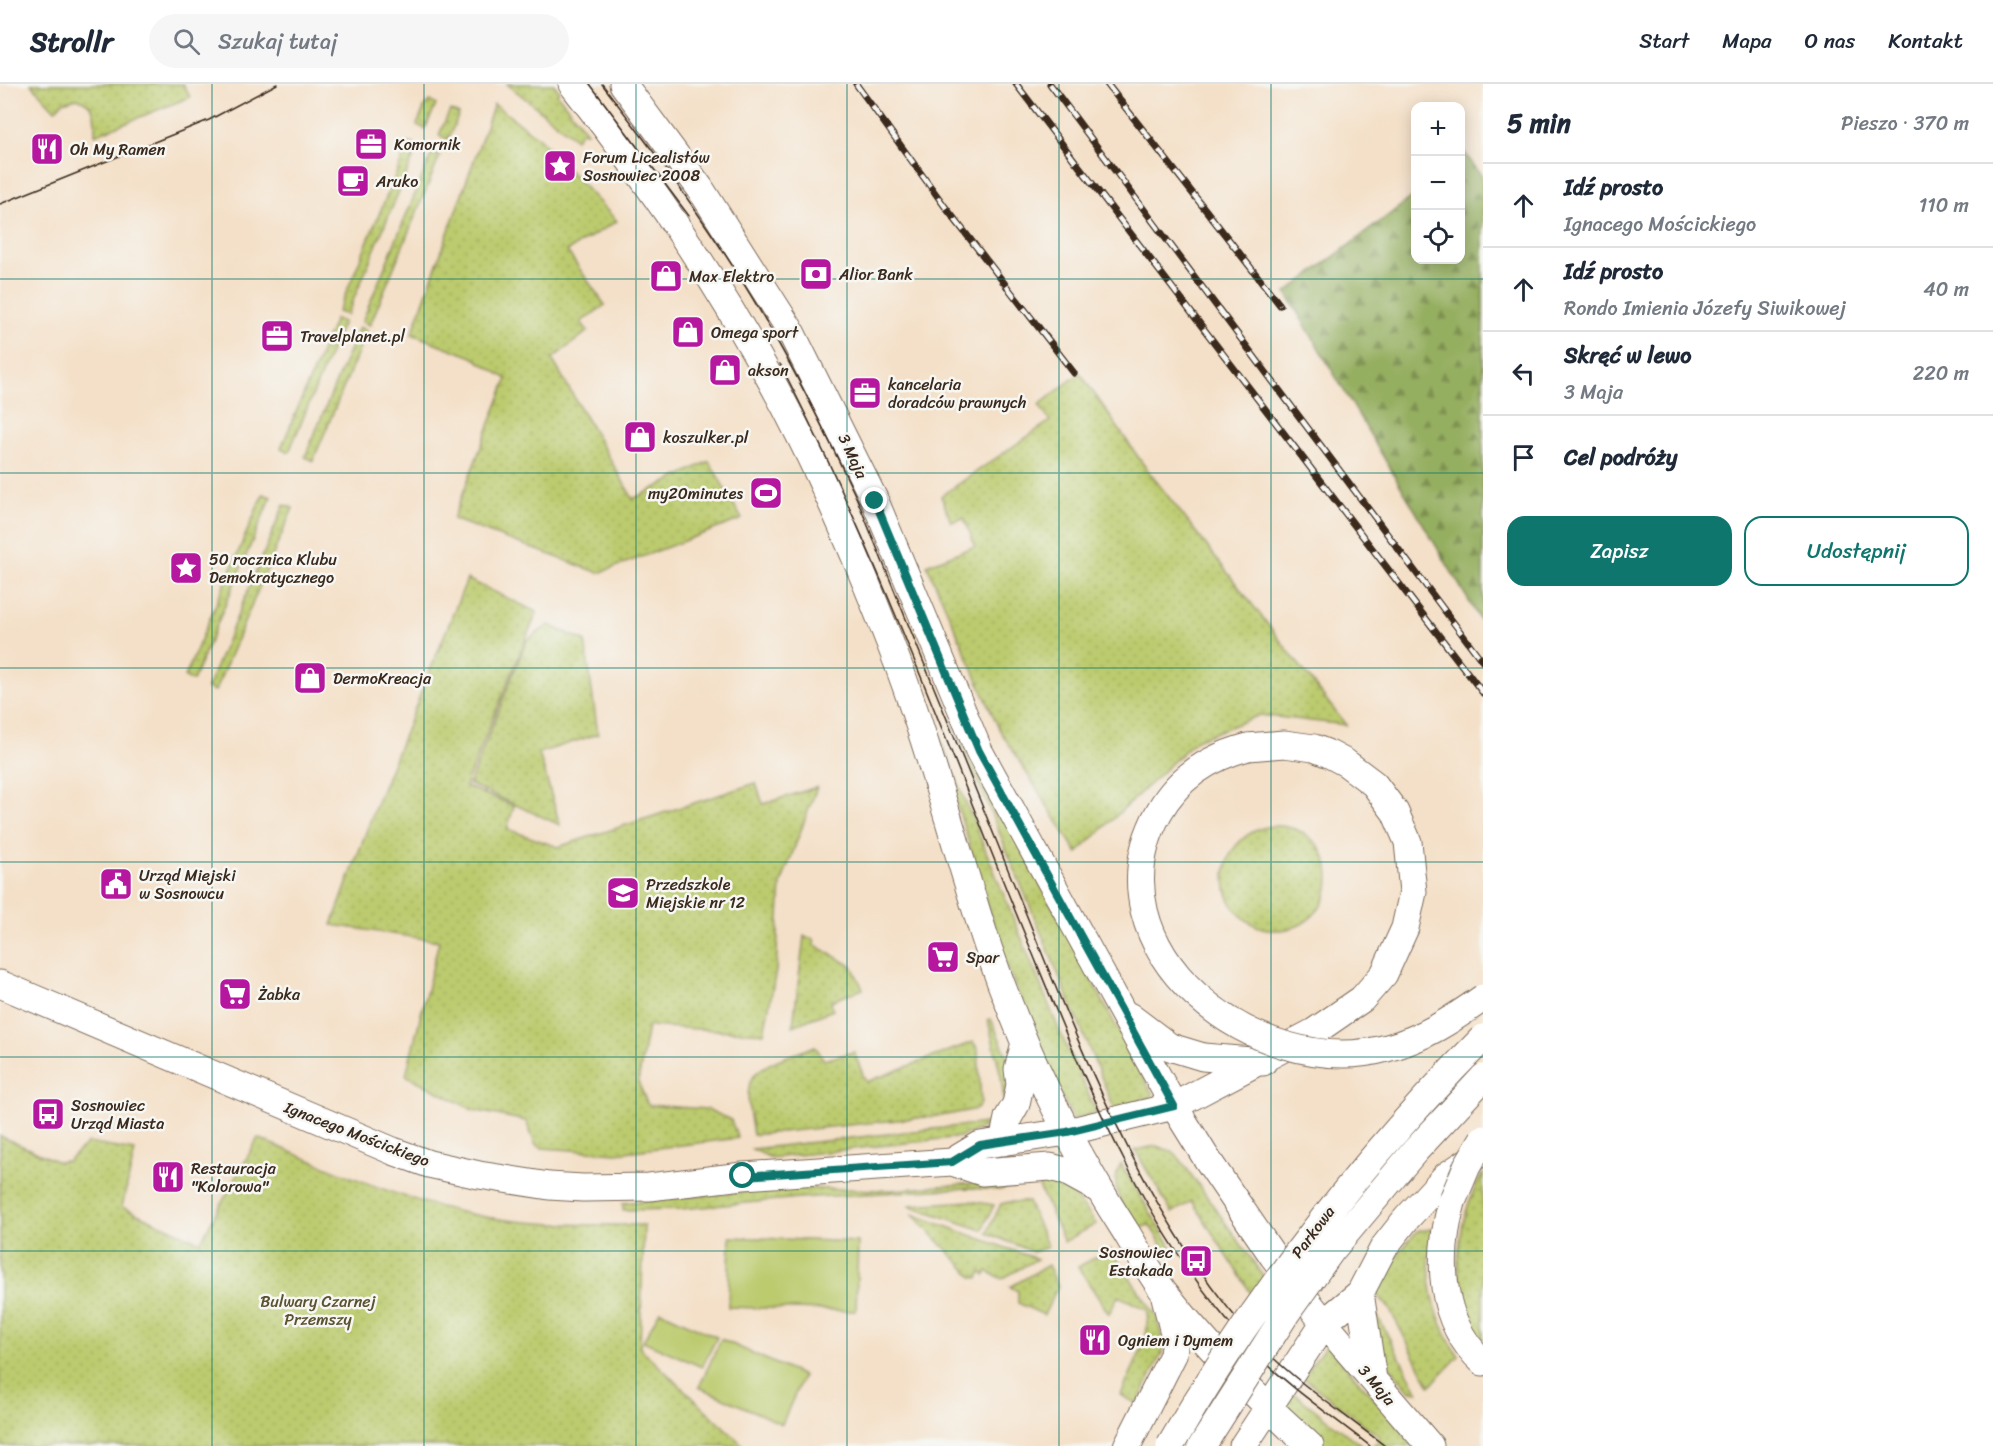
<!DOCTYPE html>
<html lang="pl">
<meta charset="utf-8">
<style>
body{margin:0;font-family:Sriracha,sans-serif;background:#f6f6f7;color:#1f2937}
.controls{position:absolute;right:18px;top:18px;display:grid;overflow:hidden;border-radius:12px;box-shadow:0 3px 15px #0003}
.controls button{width:54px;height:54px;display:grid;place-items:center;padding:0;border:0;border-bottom:2px solid #e0e1e3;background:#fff;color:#1f2937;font:30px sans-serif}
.stop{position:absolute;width:18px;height:18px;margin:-14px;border:4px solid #0f766e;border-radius:50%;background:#fff}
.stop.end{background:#0f766e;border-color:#fff;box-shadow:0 2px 6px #0008}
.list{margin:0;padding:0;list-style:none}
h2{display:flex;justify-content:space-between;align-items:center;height:78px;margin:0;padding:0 24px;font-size:26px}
h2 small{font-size:20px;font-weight:400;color:#747a83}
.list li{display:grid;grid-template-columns:39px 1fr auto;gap:18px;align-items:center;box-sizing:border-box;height:84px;padding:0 24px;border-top:2px solid #e0e1e3}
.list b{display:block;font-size:22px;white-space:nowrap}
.list p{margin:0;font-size:20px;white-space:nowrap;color:#747a83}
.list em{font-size:20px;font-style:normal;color:#747a83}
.actions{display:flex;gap:12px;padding:18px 24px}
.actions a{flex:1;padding:14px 0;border:2px solid #0f766e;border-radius:18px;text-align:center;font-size:21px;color:#0f766e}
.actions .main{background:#0f766e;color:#fff}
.icon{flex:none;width:33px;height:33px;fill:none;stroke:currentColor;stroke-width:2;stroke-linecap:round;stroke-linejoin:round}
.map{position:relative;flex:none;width:1483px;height:1362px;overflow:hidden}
header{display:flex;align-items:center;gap:36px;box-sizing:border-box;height:84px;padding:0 30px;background:#fff;border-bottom:2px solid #e0e1e3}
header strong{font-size:28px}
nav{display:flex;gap:33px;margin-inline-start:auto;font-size:21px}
.search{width:420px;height:54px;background:#f6f6f7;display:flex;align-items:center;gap:15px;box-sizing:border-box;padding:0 21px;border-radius:33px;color:#747a83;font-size:22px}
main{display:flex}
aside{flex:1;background:#fff}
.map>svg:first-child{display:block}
</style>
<header>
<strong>Strollr</strong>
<div class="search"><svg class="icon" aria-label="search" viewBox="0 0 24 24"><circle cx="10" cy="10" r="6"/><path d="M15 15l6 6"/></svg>Szukaj tutaj</div>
<nav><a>Start</a><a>Mapa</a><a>O nas</a><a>Kontakt</a></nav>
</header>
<main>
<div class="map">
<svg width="1483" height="1362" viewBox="0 0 1483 1362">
<defs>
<pattern id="grass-dots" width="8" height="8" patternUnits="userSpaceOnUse" patternTransform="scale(1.5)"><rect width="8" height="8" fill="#bccb6e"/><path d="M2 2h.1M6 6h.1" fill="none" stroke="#a2ae5f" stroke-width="1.8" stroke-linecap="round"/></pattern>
<pattern id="forest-firs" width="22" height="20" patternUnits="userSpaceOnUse" patternTransform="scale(1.5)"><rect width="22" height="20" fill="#95af61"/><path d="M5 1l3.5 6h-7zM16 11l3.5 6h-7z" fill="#7b8f4f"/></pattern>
</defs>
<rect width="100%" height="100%" fill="#f6f6f2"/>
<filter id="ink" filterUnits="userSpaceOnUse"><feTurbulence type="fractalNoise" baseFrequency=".0167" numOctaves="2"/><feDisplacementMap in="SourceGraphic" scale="12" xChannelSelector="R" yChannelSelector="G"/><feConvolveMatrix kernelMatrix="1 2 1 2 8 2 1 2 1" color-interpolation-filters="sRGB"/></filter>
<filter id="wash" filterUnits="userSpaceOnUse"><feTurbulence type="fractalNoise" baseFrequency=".008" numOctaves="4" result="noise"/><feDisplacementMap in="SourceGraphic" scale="24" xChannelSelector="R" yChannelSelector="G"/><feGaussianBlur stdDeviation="1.35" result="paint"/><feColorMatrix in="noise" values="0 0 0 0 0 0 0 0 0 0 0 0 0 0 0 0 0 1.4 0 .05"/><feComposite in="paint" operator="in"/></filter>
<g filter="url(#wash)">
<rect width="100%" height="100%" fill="#f4e0c8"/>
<path fill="url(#grass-dots)" stroke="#7c7a46" stroke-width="1.5" d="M31,0H183L190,13L95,51C95,33 97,21 77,14L63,18L55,26Z
M507,0H554L559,7L557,10L587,48H581L576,55Z
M430,17L436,21L425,45L417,41L425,22Z
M494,20L539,54L617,137L567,167L605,221L581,238L588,247L552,275L633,415L709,377L742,435L599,489L453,435L507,295L472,273L412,250Z
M450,26L459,30L448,56L439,51Z
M409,59L418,62L347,231L338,228Z
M432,69L440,72L370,241L362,238Z
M335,235L343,238L289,368L281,364Z
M359,243L367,247L313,377L305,373Z
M1080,289L1143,380L1346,641L1260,631L1196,656L1077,769L999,645L927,481L975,462L964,434L951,438L941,412L1050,337L1039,321Z
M263,410L271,413L193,597L185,593Z
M284,421L293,424L215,607L207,604Z
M467,495L537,528L465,702L514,722L507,745L558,763L756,699L763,720L817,703L781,800L776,887L764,949L648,942L638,998L648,1021L707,1025L731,1036L738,1054L617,1069L542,1064L535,1060L526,1037L473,1026L406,991L439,857L332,841L377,718Z
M549,541L585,557L598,650L539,669L560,741L469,700L527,556Z
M929,628L1059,946L1097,1029L1073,1035L1053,995L1003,872Z
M952,635L1153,1011L1151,1013L1114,1024Z
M1225 794a52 52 0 1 1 104 0a52 52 0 1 1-104 0Z
M804,852L814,855L815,861L852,882L863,905L831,917L833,926L793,942Z
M991,935L1010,979L1005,1024L1001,992L988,936Z
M973,958L978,965L981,1019L977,1025L946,1031L753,1051C751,1036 744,1009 752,994C763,977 798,970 815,962L824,976L854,968L866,998Z
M986,1039L988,1042L960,1053L771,1074L752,1065Z
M0,1052L58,1078L67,1077L88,1059L135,1067L122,1123L200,1158L258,1054C321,1080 385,1110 452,1126C515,1142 580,1141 644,1141L640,1264L744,1362H0Z
M1156,1062L1171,1067L1180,1075L1285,1222L1272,1242L1192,1117L1172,1129L1135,1066Z
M1121,1080L1172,1164L1166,1167L1149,1140L1138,1147C1125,1125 1107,1105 1121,1080Z
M1483,1089V1256C1444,1217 1456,1132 1483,1089Z
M1035,1094C1065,1099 1079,1115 1096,1140L1064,1158Z
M1011,1096L1008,1103L1000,1106L968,1104L799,1114L681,1125L623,1126V1119L783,1104L891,1106Z
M971,1117L994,1121L982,1146L908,1121Z
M1009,1118H1028L1048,1163L1033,1168L987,1149L1001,1120Z
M912,1130L1037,1175L1002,1195L987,1187L985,1191L981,1188L978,1194L973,1193Z
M1433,1145C1423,1190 1433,1234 1459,1272L1430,1302L1389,1224L1371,1204L1417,1147Z
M1110,1165L1157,1233L1164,1265L1137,1320L1121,1311L1146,1255L1148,1226L1118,1212L1109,1230L1078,1183Z
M1048,1181L1058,1202L1044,1231L1018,1219V1207L1010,1203Z
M1369,1225L1378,1233L1418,1308L1410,1307L1384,1276Z
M1327,1260L1415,1362H1374L1380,1353L1302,1293Z
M1292,1308L1362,1362H1324L1281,1323Z"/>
<path fill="url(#forest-firs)" stroke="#686c40" stroke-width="1.5" d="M1464,68L1483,94V541L1286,209L1415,111L1416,176H1460V72Z"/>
<path fill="#bccb6e" stroke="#7c7a46" stroke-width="1.5" d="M730,1153L858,1158L856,1227L728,1223Z
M660,1227L717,1253L702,1283L643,1257Z
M721,1255L803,1292L782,1340L699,1303Z"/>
</g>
<g filter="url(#ink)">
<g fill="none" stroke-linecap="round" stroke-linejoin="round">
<defs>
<path id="secondary" d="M572,0C659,110 740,230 802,356C835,422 863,490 890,559C929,659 955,764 989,866C1023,965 1069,1060 1126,1148C1138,1168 1150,1189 1164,1208C1208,1264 1258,1315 1310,1362
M623,0L700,104L789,244L875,417L979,667L1174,1022L1205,1072L1273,1172L1324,1239L1430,1362
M0,900L393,1067L429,1080L479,1091L549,1102L583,1104L649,1103L743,1092L952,1078L982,1088L1050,1083L1065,1087L1098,1105
M1129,932L1170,963L1203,973L1263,978
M1003,1058L1008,1034L1016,1020L1020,1001L1018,985L1025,959
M952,1078L980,1061L1067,1048L1174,1022L1314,948L1362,915L1384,890L1405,844L1413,808L1408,758L1395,728L1374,700L1346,679L1329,670L1314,664L1284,660L1248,663
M1452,1118C1437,1173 1438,1237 1483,1278
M1360,1209L1373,1295
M1127,1362L1173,1271L1175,1253L1165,1213
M1243,1362L1324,1239L1360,1209L1384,1163L1407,1134L1446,1092L1479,1070"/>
</defs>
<use href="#secondary" stroke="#7c6a5a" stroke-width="29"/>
<use href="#secondary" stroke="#fff" stroke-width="27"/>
<path stroke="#3b2a1e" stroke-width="1.5" d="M590,0L689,132
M602,0C660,75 716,151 763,232C798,292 828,353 857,415C913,550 967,685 1022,820C1082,968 1149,1143 1260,1261C1297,1299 1343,1329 1385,1362
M0,120L209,36L277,0
M780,280C878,468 949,668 1030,863C1088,1004 1147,1154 1254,1267C1288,1303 1331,1331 1370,1362"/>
<defs>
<path id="rail" d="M856,0L946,124L1074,289
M1016,0L1483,609
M1050,0L1483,578
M1107,0L1280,221"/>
</defs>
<use href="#rail" stroke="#3b2a1e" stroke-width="7"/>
<use href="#rail" stroke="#f6f6f2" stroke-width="4.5" stroke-dasharray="14" stroke-linecap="butt"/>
<defs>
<path id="secondary-bridge" d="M1248,663C1210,673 1178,694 1159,728C1083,865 1258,1000 1387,964C1423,955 1453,935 1483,914
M1452,1118L1467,1082L1483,1055
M1170,1362C1256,1213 1361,1077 1483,954
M1202,1362L1287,1228L1331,1167L1415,1067L1483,994"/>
</defs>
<use href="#secondary-bridge" stroke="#7c6a5a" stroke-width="29" stroke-linecap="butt"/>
<use href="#secondary-bridge" stroke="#fff" stroke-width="27"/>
</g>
</g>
<g fill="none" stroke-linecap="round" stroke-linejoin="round" filter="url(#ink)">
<path stroke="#0f766e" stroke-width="8" d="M743,1092L952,1078L980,1061L1067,1048L1174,1022L979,667L875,417"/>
</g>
<path fill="none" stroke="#0f766e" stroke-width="1.5" stroke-opacity="0.55" d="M212,0V1362M424,0V1362M636,0V1362M847,0V1362M1059,0V1362M1271,0V1362M0,195H1483M0,389H1483M0,584H1483M0,778H1483M0,973H1483M0,1167H1483"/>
<defs>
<symbol id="office-square" viewBox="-11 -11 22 22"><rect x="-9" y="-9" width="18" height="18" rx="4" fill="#b5179e" stroke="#f6f6f2"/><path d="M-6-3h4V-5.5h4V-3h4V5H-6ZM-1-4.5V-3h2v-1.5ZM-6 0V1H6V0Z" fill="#fff"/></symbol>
<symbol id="restaurant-square" viewBox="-11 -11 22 22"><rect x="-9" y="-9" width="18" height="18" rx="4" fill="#b5179e" stroke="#f6f6f2"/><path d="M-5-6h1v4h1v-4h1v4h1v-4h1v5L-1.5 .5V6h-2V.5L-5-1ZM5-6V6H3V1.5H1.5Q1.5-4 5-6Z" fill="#fff"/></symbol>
<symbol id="sight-square" viewBox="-11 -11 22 22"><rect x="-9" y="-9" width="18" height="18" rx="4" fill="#b5179e" stroke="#f6f6f2"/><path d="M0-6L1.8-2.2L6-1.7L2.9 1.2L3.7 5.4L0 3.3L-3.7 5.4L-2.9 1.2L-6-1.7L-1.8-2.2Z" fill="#fff"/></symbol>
<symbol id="cafe-square" viewBox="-11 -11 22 22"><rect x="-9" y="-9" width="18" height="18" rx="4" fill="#b5179e" stroke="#f6f6f2"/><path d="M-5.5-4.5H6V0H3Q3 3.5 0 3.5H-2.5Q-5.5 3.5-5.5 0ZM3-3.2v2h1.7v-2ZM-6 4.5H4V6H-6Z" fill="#fff"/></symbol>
<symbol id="bank-square" viewBox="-11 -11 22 22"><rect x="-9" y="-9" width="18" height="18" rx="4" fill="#b5179e" stroke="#f6f6f2"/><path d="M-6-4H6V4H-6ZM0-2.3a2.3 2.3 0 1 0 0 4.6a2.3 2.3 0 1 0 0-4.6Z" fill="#fff"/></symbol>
<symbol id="shop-square" viewBox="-11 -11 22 22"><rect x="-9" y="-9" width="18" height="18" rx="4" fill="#b5179e" stroke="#f6f6f2"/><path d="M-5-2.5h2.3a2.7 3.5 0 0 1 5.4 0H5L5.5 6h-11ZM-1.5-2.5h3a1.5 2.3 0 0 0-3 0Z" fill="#fff"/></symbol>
<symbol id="stadium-square" viewBox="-11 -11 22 22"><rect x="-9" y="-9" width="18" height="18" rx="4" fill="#b5179e" stroke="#f6f6f2"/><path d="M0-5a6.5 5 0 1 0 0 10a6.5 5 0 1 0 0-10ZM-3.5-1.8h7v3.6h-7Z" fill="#fff"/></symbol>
<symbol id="civic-square" viewBox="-11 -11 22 22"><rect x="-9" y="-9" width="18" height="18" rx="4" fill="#b5179e" stroke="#f6f6f2"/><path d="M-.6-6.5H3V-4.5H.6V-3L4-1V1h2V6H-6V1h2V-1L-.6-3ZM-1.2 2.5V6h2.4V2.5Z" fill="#fff"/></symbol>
<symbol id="school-square" viewBox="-11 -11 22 22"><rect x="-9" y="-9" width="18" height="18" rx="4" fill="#b5179e" stroke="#f6f6f2"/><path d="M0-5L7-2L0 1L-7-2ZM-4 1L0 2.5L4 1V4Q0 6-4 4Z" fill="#fff"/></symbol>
<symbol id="supermarket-square" viewBox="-11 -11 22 22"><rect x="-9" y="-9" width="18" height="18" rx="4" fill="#b5179e" stroke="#f6f6f2"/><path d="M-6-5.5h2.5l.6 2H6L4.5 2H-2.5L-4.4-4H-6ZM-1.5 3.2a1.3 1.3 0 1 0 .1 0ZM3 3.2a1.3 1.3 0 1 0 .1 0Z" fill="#fff"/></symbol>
<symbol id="bus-square" viewBox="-11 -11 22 22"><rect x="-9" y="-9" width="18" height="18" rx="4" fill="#b5179e" stroke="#f6f6f2"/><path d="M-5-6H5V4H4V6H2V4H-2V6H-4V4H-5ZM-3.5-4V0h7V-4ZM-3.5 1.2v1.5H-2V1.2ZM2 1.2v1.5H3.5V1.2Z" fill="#fff"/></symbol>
</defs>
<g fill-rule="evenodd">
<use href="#office-square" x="352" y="41" width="38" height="38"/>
<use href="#restaurant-square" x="28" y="46" width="38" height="38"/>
<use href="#sight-square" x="541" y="63" width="38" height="38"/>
<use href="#cafe-square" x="334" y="78" width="38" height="38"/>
<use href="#bank-square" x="797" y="171" width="38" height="38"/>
<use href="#shop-square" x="647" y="173" width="38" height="38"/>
<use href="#shop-square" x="669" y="229" width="38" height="38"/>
<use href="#office-square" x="258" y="233" width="38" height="38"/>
<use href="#shop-square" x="706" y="267" width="38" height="38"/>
<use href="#office-square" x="846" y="290" width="38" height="38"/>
<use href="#shop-square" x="621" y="334" width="38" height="38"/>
<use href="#stadium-square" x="747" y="390" width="38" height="38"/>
<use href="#sight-square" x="167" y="465" width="38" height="38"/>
<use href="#shop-square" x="291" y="575" width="38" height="38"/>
<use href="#civic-square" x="97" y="781" width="38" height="38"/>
<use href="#school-square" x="604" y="790" width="38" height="38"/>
<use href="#supermarket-square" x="924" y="854" width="38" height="38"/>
<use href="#supermarket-square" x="216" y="891" width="38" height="38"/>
<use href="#bus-square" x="29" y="1011" width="38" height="38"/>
<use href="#restaurant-square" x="149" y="1074" width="38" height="38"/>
<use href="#bus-square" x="1177" y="1158" width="38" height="38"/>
<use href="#restaurant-square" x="1076" y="1237" width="38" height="38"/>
</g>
<g text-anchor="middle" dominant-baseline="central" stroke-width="5" stroke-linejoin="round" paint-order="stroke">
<g font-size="16" fill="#3b2a1e" stroke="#f6f6f2" text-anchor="start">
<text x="394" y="60">Komornik</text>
<text x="70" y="65">Oh My Ramen</text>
<text x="583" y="73">Forum Licealistów<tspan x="583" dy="18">Sosnowiec 2008</tspan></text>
<text x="376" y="97">Aruko</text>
<text x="839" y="190">Alior Bank</text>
<text x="689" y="192">Max Elektro</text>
<text x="711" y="248">Omega sport</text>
<text x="300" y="252">Travelplanet.pl</text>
<text x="748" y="286">akson</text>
<text x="888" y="300">kancelaria<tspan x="888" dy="18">doradców prawnych</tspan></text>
<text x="663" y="353">koszulker.pl</text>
<text x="743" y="409" text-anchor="end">my20minutes</text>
<text x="209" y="475">50 rocznica Klubu<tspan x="209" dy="18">Demokratycznego</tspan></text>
<text x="333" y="594">DermoKreacja</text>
<text x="139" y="791">Urząd Miejski<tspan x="139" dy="18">w Sosnowcu</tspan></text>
<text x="646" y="800">Przedszkole<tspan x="646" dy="18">Miejskie nr 12</tspan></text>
<text x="966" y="873">Spar</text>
<text x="258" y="910">Żabka</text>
<text x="71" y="1021">Sosnowiec<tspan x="71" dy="18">Urząd Miasta</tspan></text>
<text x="191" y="1084">Restauracja<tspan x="191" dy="18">"Kolorowa"</tspan></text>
<text x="1173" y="1168" text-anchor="end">Sosnowiec<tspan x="1173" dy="18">Estakada</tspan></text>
<text x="1118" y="1256">Ogniem i Dymem</text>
</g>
<g font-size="16" fill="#3b2a1e" stroke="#f6f6f2">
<text transform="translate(853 372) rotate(65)">3 Maja</text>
<text transform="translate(357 1050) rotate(21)">Ignacego Mościckiego</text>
<text transform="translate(1313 1148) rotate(-53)">Parkowa</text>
<text transform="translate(1377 1301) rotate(50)">3 Maja</text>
</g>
<g font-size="16" fill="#5b5232" stroke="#f6f6f2">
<text x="318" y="1217">Bulwary Czarnej<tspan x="318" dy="18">Przemszy</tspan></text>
</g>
</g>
</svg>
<div class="controls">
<button>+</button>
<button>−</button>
<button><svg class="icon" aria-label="locate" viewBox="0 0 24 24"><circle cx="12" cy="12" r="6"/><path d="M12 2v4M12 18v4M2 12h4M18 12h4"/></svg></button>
</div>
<div class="stop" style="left:743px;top:1092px"></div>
<div class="stop end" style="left:875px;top:417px"></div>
</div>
<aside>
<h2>5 min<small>Pieszo · 370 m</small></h2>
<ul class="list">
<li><svg class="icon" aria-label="ahead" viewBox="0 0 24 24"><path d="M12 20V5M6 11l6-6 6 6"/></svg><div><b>Idź prosto</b><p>Ignacego Mościckiego</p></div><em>110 m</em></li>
<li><svg class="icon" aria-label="ahead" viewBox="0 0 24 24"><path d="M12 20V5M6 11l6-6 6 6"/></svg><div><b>Idź prosto</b><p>Rondo Imienia Józefy Siwikowej</p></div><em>40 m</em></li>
<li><svg class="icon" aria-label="left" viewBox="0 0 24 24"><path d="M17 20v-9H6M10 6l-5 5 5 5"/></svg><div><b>Skręć w lewo</b><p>3 Maja</p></div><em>220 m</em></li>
<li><svg class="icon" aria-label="arrive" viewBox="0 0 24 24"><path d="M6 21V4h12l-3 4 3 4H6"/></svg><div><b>Cel podróży</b></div></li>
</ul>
<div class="actions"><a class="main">Zapisz</a><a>Udostępnij</a></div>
</aside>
</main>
